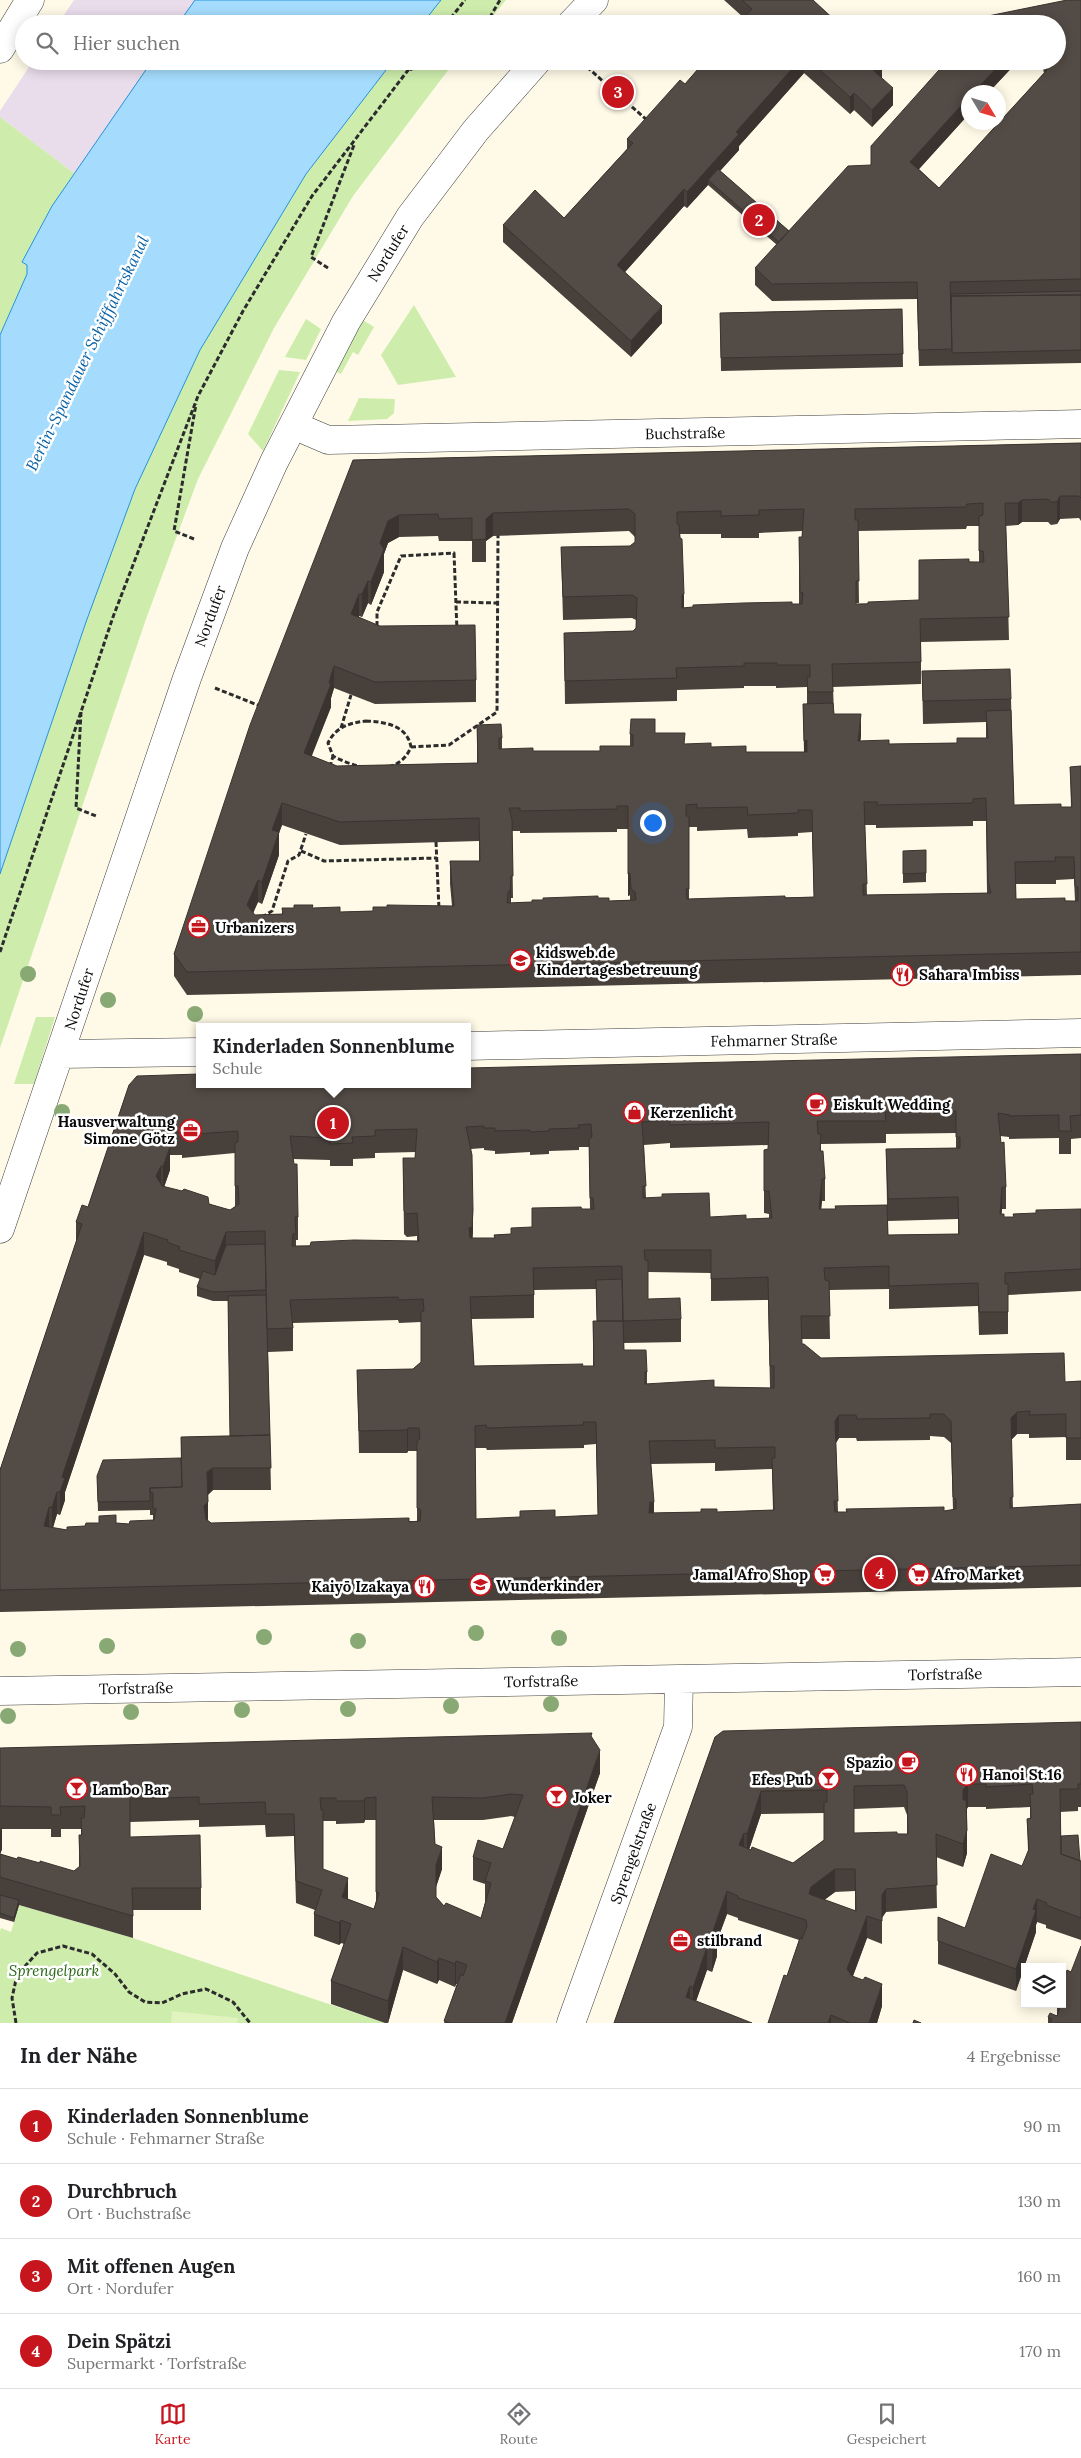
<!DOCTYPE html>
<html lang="de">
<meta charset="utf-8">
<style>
body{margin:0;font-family:Lora,serif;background:#f2f2f2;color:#202124}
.controls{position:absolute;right:15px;bottom:15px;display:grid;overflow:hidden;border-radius:0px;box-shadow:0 2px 12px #0003}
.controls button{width:45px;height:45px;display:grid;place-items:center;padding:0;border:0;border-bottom:1px solid #e0e0e0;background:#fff;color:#202124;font:25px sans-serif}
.compass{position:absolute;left:961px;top:85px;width:45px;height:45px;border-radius:50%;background:#fff;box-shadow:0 2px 12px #0003;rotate:128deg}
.you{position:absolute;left:652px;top:822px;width:18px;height:18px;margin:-12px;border:4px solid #fff;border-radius:50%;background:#1a73e8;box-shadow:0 0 0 8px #1a73e833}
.badge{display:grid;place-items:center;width:32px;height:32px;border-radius:50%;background:#c6151d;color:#fff;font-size:16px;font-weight:700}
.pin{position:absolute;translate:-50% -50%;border:2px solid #fff;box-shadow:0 1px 5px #0006}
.popup{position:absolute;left:196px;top:1023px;width:275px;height:65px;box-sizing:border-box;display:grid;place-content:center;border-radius:0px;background:#fff;filter:drop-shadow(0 1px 4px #0005);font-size:16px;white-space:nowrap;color:#757577}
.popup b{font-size:19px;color:#202124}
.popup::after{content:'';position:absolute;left:50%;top:100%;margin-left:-10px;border:10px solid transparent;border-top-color:#fff}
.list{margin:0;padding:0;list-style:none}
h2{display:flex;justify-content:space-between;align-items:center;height:65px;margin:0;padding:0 20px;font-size:21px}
h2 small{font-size:16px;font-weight:400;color:#757577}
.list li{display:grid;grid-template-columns:32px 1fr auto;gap:15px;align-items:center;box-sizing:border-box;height:75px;padding:0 20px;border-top:1px solid #e0e0e0}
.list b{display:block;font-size:19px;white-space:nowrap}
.list p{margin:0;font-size:16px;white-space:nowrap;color:#757577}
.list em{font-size:16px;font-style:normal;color:#757577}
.icon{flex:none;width:28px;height:28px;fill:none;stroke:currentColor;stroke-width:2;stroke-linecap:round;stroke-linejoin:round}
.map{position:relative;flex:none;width:1081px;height:2023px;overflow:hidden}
.search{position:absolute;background:#fff;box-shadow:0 2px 12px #0003;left:15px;right:15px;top:15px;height:55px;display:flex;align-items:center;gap:12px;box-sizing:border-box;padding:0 18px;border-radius:28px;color:#757577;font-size:19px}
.sheet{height:365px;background:#fff}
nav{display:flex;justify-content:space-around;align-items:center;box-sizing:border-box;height:70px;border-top:1px solid #e0e0e0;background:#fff;font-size:14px;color:#757577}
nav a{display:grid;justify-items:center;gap:2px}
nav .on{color:#c6151d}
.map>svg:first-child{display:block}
</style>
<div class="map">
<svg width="1081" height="2023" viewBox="0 0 1081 2023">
<rect width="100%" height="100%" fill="#fffae7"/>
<path fill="#e9dceb" d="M74,0H195L178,24H58Z
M33,61H152L75,174L0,117V111Z"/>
<path fill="#ceedad" d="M441,0H506L486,24H422Z
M393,61H455L353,196L274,328L198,479L146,619L0,1048V874L86,622L135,489L200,349L251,263L306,174Z
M0,117L75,174L52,206L22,262L27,265V274L0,335Z
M414,305L456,377L398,385L381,355Z
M306,319L321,329L306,360L285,357Z
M363,320L374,327L358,355L353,352L341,374L331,369Z
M279,370L300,372L263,451L248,434Z
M359,398L395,399L394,413L387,419L348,421Z
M36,1017H55L34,1084H14Z
M19,1905L133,1938L385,2023H0V1931L1,1928L11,1932Z"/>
<path fill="#e1f3bf" d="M172,2011L238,2018L237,2023H171Z"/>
<path fill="#a5dcfd" stroke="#2492db" d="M195,0H441L422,24H178Z
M152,61H393L306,174L200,350L135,489L86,622L0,874V335L27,274V265L22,262L52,206Z"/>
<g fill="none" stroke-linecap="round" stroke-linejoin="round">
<defs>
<path id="minor" d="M571,24L594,0
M0,49L30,0
M293,425L328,440L1081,424
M467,1046L1081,1033
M61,1054L199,1052
M0,1229L187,678L235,548L274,462L346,322L410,217L476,130L537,61
M0,1691L1081,1672
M571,2023L678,1727L679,1679"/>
</defs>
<use href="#minor" stroke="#3d3d3d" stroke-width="29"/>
<path stroke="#2c2c2c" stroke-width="3" stroke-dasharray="5 2.5" stroke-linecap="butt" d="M446,24L465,0
M486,24L500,0
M587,67L648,121
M410,70L425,61
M328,268L311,257L354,145
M194,539L174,531L196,404
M454,553L457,631L377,633V612L401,556Z
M456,602L498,603
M215,688L260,706
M81,712L76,808L96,816
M366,721C385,722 407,725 411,747C398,779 356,769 333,756L328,743C336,727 349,723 366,721Z
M341,728L351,695
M411,747L449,745L497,712L498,535
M330,767L333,756
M436,842L439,909
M301,851L324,861L437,858
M262,917L272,911L288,861L299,855L306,834
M0,952L113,617L198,396L243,311L312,196L415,61
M16,2023L12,1998L17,1975L37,1953L63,1946L92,1954L115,1974L129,1992L145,2002L162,2003L182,1994L206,1989L233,2002L250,2023"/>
<use href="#minor" stroke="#fff" stroke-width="28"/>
</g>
<g fill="#88a974">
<circle cx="28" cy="974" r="8"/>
<circle cx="108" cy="1000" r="8"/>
<circle cx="195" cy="1014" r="8"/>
<circle cx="62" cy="1112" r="8"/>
<circle cx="476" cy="1633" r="8"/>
<circle cx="264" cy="1637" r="8"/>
<circle cx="559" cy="1638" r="8"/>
<circle cx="358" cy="1641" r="8"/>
<circle cx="107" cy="1646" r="8"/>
<circle cx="18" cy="1649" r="8"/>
<circle cx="551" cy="1704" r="8"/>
<circle cx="451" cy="1706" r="8"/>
<circle cx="348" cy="1709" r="8"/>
<circle cx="242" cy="1710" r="8"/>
<circle cx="131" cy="1712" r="8"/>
<circle cx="8" cy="1716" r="8"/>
</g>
<path fill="#47403b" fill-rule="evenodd" d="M724,0H813L744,18Z
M1081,0V363L919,366L917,299L772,301L755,285V268L777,245L708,185L687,208L684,206L625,272L662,323L631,357L503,242V225L564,218L627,149V139L685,84L705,61H881L882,78L893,105L872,127L854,110L850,114L804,73L739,146V150L720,171L789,231L871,165L947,61H1018L989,92H968V115L919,169L939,188L1044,73L1041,61H1057Z
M902,309L903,367L721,371L720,313Z
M1081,443V521L1079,518L1060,519L1057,524L1051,525L1048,522H1022L1018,525L1006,526L1009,640L921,642V684L833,687L834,714L861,736L860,741L889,744L957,743L986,738V722L923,724L922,671L1011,699L1014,805L1061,807H1071L1070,767L1081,766V975L187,995L174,976V954L353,460ZM967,526H979V562L919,560V601L856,604V603H859L858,531L966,529ZM629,531L635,537V542L630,546L561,547L563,620L632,618L636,620V628L633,631L564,633L565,704L677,701V690L744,688V686H776V688L807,687V704H803L804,752H746L711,747L685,744L655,733L630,734V746L600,751H533L502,749V738L477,725V763L337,766L311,756L331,707V698L334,688L375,704L476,702V680L359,617V616L362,617L368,603L371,605L384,572V554L388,543L399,537L438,536L439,541H472V562H486V541L493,536ZM802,531V537H799V604L684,608L680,534H721V538H759V533ZM973,821H986L987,893L867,895L865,825H876V828L973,826ZM282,825L340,845L479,841V861H450V884L452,906L373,911L340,912L313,908H282V914L255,915L253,913L258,902L262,904L279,855V833ZM689,827H697V831L747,829L748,838L798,836V833L812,832L814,897L689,899ZM617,829H628V896L630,895V900L609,901L598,898L532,902L511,903V898H513L512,831H520V833L617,832ZM1074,879L1075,901L1016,899V884H1056V880Z
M926,850V882L903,883V851Z
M1081,1054V1138L1071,1139V1154H1059V1138L1009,1139V1137L1000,1136L1006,1187V1209H1002L1001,1214L1004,1217H1013L1036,1213L1081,1209V1291L1008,1295V1334L979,1335L978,1306L889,1309V1289L829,1290L830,1339H801L802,1344L821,1358L1065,1382L1081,1381V1460H1066V1437L1029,1438V1434H1017L1011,1440L1013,1508L1081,1504V1587L0,1612V1470L76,1243V1222L88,1207L129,1085ZM956,1133V1148L886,1149L887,1205L835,1206V1209H821L822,1201H825V1179L821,1151V1144L886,1143V1134ZM670,1143V1148L768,1145V1149L764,1150V1213L769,1214V1218L746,1219L710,1217L646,1198L644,1145ZM579,1147H589L590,1209H582L532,1227L511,1234L494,1235V1238H472L471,1149L484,1148V1150L495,1151V1154L530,1152V1155L549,1154V1151L579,1150ZM416,1152L415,1158H403L404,1234L407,1237L417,1236V1241L296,1246V1240H298V1217L293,1159L330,1160V1166H353V1159L375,1158V1153ZM235,1153V1207L230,1210L209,1204L164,1187L170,1170V1155H182V1158ZM958,1219V1234L888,1235V1221ZM144,1255L167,1262V1265L179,1269V1272L200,1279L197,1287V1296L213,1301H228L230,1436L181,1437V1458L97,1476L98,1511L150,1510V1515H153V1520L129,1524L116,1523L85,1526L67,1530L53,1528L57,1514L60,1515L65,1500V1492ZM648,1272L711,1273V1301L768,1300L770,1388L714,1387L647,1384V1372L624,1350V1343L681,1342V1319L648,1299ZM596,1289L597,1321H593V1366H474L471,1319L534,1318V1290ZM398,1320L399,1323L421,1322V1362L413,1369L357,1370L359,1453H407L408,1451H417V1521L211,1523L208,1521V1495L213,1490H271L268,1352L293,1351V1323ZM930,1436L944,1437L951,1443L953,1510L944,1511L846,1509V1512H838L836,1443L839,1438H856L857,1441L930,1440ZM596,1444L598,1515L555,1517L476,1519L475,1448H486L487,1450L584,1448V1445ZM715,1463V1471L772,1469L773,1510L717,1512L701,1509V1512L654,1513L651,1464Z
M1081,1722V1807H1078V1811L1060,1812L1061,1836L1080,1861H1081V1940L1046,1928V1925L1037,1922L1036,1925V1932L1016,1991L938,1964V1917L965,1928L1022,1866L1028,1851L1027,1819L1030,1818V1807L986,1809V1807H968L967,1809V1853L963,1867L936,1857L937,1908L886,1912L882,1917V1944L867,1938L853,1976L882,2006L877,2023H768L787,1976L799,1940L738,1920V1918L727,1914L717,1941V1956L712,1972L707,1970L696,2001L614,2023L715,1737ZM904,1807L907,1815V1834L854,1833V1809ZM824,1813V1840L793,1863L749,1849L761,1814ZM855,1891V1911L824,1900L835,1892Z
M592,1737L600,1773L512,2023H444L457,1984H456L455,1987L439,1980L437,1984L403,1970L388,2023H385L331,2004V1981L344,1944L341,1943L339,1945L314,1936V1914L315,1910L296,1903L294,1836L266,1837L265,1825L199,1827V1820L130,1822V1837L201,1888V1910H133V1938L19,1905L14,1922L0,1918V1748ZM511,1816L515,1817L503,1849L473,1857V1880L485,1884V1903L481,1918L444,1906L436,1897V1887L442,1869L435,1844L434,1820H483ZM365,1820H376V1901L374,1909L348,1899L323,1869V1821H336V1824L364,1823ZM2,1829H51V1837H61V1829H81V1835H79V1867L74,1871L40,1863L17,1859L0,1854L2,1849Z
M1071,1972L1081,2023H1048V2017L1057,2015V2005Z"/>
<path fill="#3a3430" d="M799,61H804V73L739,146V150L710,182L708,180V185L687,208V192L736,132Z
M1003,61H1018L989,92H974Z
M882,62V79L874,71Z
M893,88V105L872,127V110Z
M854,93V110L850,114V97Z
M968,98V115L910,179V162Z
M684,189V206L617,281V265Z
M662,306V323L631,357V341Z
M1060,496V519L1057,524V502Z
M1022,500V522L1018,525V503Z
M493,513V536L486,541V562V519Z
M399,515V537L388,543L384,554V572L371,605V582L380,543L388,521Z
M368,581V603L362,617V594Z
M359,594V616L351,636V614Z
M684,594V616L682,618V595Z
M334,666V688L331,698V707L304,776V753Z
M861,714V736L858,763V741Z
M807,740V763L804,764V741Z
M282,803V825L279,833V855L262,904V882L272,830Z
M630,873V895L628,896V874Z
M511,876V898L510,914V891Z
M258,880V902L247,927V905Z
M170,1147V1170L163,1190V1167Z
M161,1166V1189L156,1176Z
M822,1179V1201L819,1231V1209Z
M1002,1187V1209L1000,1237V1214Z
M473,1210V1233L472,1250L469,1228Z
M144,1232V1255L65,1492V1500L60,1515V1492L62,1477Z
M226,1232V1254L215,1284V1261Z
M1017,1412V1434L1011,1440V1418Z
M839,1415V1438L835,1444V1421Z
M408,1428V1451L407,1453V1430Z
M213,1468V1490L207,1495V1472Z
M57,1492V1514L52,1530V1507Z
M208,1502V1525L204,1529V1506Z
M650,1502H654V1524L649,1513Z
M49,1507V1529L44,1526Z
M600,1750V1773L512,2023H505Z
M968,1784V1807L963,1812V1790Z
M761,1791V1814L747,1856V1834Z
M365,1798V1820L364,1823V1801Z
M2,1827V1849L0,1855V1832Z
M967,1830V1853L963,1867V1844Z
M744,1833V1855L739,1845Z
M442,1847V1869L436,1887V1865Z
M835,1869V1892L811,1910L809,1894L811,1887Z
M348,1878V1901L342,1897Z
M886,1889V1912L882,1918V1895Z
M727,1891V1914L717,1941V1956L712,1972L713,1931Z
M1037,1899V1922L1036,1925V1932L1016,1991V1969Z
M19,1900V1905L14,1922V1918Z
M867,1916V1938L847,1992V1969Z
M341,1920V1943L339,1945V1923Z
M403,1947V1970L388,2023V2001Z
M707,1947V1970L693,2010V1988Z
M439,1958V1980L437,1984V1962Z
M456,1961V1984L455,1987V1964Z
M882,1984V2006L877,2023H869Z
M690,1986V2009L686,1997Z
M831,2015V2023H828Z"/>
<path fill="#534b45" stroke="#3a3430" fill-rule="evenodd" d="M742,0H813L839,24H738L752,9Z
M1067,0H1081V279L950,282L952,349L919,350L917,282L772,284L755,268L848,166L871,165V146L947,61H1003L974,92H968V98L910,162L939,188L1047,70L1045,61H1057V24H981L988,16Z
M705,61H799L736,132L739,134L687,192L684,189L617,265L662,306L631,341L503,225L535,190L564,218L633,143L627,139L680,80L685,84Z
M810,61H881L882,62L874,71L893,88L872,110L854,93L850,97Z
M718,169L789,231L779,242L708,180Z
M1081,291V295L951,296V305V294Z
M1081,295V350L952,353L951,296Z
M902,309L903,354L721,358L720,313Z
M1081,443V498L1079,496H1060L1057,502H1051L1048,499L1022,500L1018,503H1005L1009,617L920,619L921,662L832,664L833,692H808L807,677H810V665H776L777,663H744V666L676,668L677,678L565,681L564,633L633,631L636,628L637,598L632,595L563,597L561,547L630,546L635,542V514L629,509L493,513L486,519V539L472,540V518L439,519L438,514L399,515L388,521L380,543L384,549L371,582L368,581L362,594H359L351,614L380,626L475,625L476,680L375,682L334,666L329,683L331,684L304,753L337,766L478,763L477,725L501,724L502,738H499V749L533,748V751H600V746H633V735L630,734L631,719H655V733H685L684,744L711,743V747L746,746V752H807V740L804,741L803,704L833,703L834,714H861L858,741L889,740V744L957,743V738H988L986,711L1011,710L1014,805L1061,804V807H1072L1070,767L1081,766V952L187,972L174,954L250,725L353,460ZM983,503V515L979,516V551H983L984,562H969V559L919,560V600L868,602V604H856V581H859L858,520H855V509L966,507L967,504ZM804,509L802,537H799L800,592L803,593L802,604H792V602L743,603L693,605V607L682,608V595L684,594L682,539L680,538L679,525L677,524V512L721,511V516L759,515V510ZM986,798L988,881L991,893L863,895V884H867L864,802H878L876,805L973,803V799ZM282,803L340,822L479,818L480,861H450L454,906L387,905V907H373V911L340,912V907L312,908L313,905H294V908H282L283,914L255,915L247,905L258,880L262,882L279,832L272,830ZM697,804V808L747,807L748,815L798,813V810H812L814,897L785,898V896L687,899L686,889H689V816H686V805ZM617,806H628V874L630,873L631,889L635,892L636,900L609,901V898H598V896L543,898V900H532V902L507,903L508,892L510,891L511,876H513L512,820L509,808H520V811L617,809ZM1055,857H1074L1075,886L1078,887V901H1065V898L1016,899L1015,862L1056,861Z
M1010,669L1011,699L923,701L922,671Z
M926,850V873L903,874V851Z
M1081,1054V1115L1070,1116L1071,1131H1059V1115L1009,1116L1010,1115L998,1113L1001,1143L1004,1142L1006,1187H1002L1000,1214H1004V1217H1014L1013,1214L1036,1213V1210L1081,1209V1269L1005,1273V1284H1008V1312H979L978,1283L889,1286V1266L824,1268L825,1280L829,1281L830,1316H801L802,1344H804L821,1358L1064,1353L1065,1382L1081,1381V1438H1066V1414L1029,1415L1030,1411L1017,1412L1011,1418L1013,1497L1010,1498V1508L1081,1504V1565L0,1590V1470L82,1224L76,1222L82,1205L88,1207L129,1085L137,1076L199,1074V1084H467V1068ZM956,1111V1137H960V1148L886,1149L888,1199L958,1197L959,1234L888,1235L887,1205L835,1206L836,1209H819L822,1179H825L823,1151H820L821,1134H818L817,1121H886L885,1112ZM670,1120V1125L769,1122L768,1149L764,1150V1191H769L772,1218L746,1219V1215L710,1217L709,1193L662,1194V1197L643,1198V1186H646L642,1122ZM591,1124L592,1137L589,1139L590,1198H593L594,1209H582L581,1207L532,1208V1227L511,1228V1234L494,1235L495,1238H470L469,1228L472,1227L473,1210L472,1155L466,1127L484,1126V1128H495V1131L530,1130V1132L549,1131V1129L579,1128L578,1125ZM417,1129L415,1158H403L404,1211L407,1214L417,1213L419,1241L354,1240L311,1242L310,1246H292L293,1234H296L295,1217H298L297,1164H294L290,1136L331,1138L330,1144L353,1143L352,1137L375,1136V1130ZM238,1131V1142L235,1143V1186H238L239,1204L230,1210L209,1204L208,1197L184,1189L182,1191L162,1186L156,1176L161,1166L163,1167L170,1147V1132H182V1135ZM265,1231L267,1329L293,1328L290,1300L398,1297L399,1300L423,1299L424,1311L421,1312V1362L413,1369L357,1370L359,1431L407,1430L408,1428H419L420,1439L417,1441V1508L421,1510L420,1521L409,1522V1518L211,1523L206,1519L204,1506L208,1502L207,1472L213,1468H271L270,1435L181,1437L182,1487L150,1488V1492L153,1493V1508L156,1509L154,1520L130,1521L129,1524L116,1523V1515L99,1516V1523H86L85,1526L67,1527V1530L44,1526L49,1507H52L57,1492H60L65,1478L62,1477L144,1232L168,1240L167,1242L180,1247L179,1250L215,1261L226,1232ZM644,1250H711V1279L768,1277L770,1366H774V1388L714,1387V1380L645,1384V1372H647L646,1350H624L623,1321H593L594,1366H582L583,1364L474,1366L470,1297L534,1295L533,1268L622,1266L623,1321L681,1319L680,1298L648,1299V1261L645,1260ZM930,1414H944L951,1421L953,1497L956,1499V1509L944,1511V1507L846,1509L847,1512H835L834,1501H838L835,1421L839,1415H856L857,1419L930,1418ZM583,1422H596L598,1515L555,1517V1510L520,1511V1517L476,1519L475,1426L486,1425L487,1428L584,1425ZM715,1440V1448L775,1447V1458H772L774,1510L717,1512V1509H701V1512L649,1513L650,1502H654L649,1441Z
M265,1244L266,1290L213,1292L197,1287L203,1271L215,1275L226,1245Z
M622,1279L623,1321H597L596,1280Z
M266,1295L270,1435L230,1436L228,1296Z
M181,1458L182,1487L150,1488V1501L98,1502L97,1476L103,1460Z
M1081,1722V1784H1078V1789H1060L1061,1854L1081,1861V1918L1046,1905L1047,1903L1037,1899L1033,1909L1036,1910L1016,1969L938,1941V1917L965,1928L991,1854L1022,1866L1029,1849L1027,1819L1031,1818L1030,1794H1033L1032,1784L986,1787V1784H968L963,1790V1800H966L967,1830L963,1844L936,1834L937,1885L886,1889L882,1895V1921L867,1916L847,1969L852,1976L863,1980L865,1977L882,1984L869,2023H850L831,2015L828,2023H768L784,1975L787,1976L800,1938L802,1939L807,1926L806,1920L738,1898V1896L727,1891L713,1931L717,1933L712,1949L707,1947L693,1988L690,1986L686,1997L752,2023H614L715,1737L723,1731ZM904,1785L907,1792L908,1834H897V1832L854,1833V1786ZM827,1790V1802H824V1840L793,1863L752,1847L751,1850L739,1845L744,1833L747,1834L761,1791ZM835,1869H855L856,1911L809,1894L811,1887Z
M592,1733L591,1736L600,1750L505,2023H450L444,2021L461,1974L463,1976L467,1965L456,1961L455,1964L439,1958L437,1962L403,1947L388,2001L331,1981L351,1924L341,1920L339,1923L314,1914L322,1890L296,1881L294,1814H266L265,1802L199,1804V1797L130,1799V1837L200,1835L201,1888H132L133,1916L0,1877V1854L17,1859L18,1857L40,1863V1861L74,1871L80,1866L79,1835H82L81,1818H84L85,1806L60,1807L61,1815H51V1807L0,1806V1748ZM511,1794L523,1795L503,1849L478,1840L473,1857L491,1863L485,1881L491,1883L481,1918L446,1903L444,1906L436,1897V1865L442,1847L435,1844L432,1797L483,1798ZM376,1797V1892L379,1893L374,1909L342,1897L348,1878L323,1869V1810H321L320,1798H336V1801H364L365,1798Z
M1078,1835L1080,1861L1061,1854V1836Z
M0,1895L19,1900L14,1918L0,1913Z
M1081,1946V2023H1050L1052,2019L1048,2017L1050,2013L1057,2016L1060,2007L1057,2005V2004H1062V1987L1067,1970L1071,1972Z
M914,2020L921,2023H913Z"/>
<defs>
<symbol id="office-ring" viewBox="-11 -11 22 22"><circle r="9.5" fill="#fff" stroke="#c6151d" stroke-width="1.5"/><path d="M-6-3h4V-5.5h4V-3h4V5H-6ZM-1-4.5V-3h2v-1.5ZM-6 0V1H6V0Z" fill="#c6151d"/></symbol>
<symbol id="school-ring" viewBox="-11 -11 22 22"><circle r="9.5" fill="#fff" stroke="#c6151d" stroke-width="1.5"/><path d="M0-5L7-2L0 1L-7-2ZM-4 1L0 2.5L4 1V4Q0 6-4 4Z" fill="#c6151d"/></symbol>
<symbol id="restaurant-ring" viewBox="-11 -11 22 22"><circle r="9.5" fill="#fff" stroke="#c6151d" stroke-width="1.5"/><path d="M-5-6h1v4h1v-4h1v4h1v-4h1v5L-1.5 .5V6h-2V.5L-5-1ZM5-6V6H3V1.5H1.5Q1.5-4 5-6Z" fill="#c6151d"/></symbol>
<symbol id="cafe-ring" viewBox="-11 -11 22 22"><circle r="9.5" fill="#fff" stroke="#c6151d" stroke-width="1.5"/><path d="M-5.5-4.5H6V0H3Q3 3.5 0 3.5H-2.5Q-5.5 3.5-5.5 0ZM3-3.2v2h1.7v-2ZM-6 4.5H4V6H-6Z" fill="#c6151d"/></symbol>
<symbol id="shop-ring" viewBox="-11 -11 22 22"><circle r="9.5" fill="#fff" stroke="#c6151d" stroke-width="1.5"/><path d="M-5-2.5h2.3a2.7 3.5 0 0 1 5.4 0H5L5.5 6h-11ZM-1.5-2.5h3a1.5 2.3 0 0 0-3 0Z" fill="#c6151d"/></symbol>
<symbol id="supermarket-ring" viewBox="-11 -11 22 22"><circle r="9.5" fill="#fff" stroke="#c6151d" stroke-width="1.5"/><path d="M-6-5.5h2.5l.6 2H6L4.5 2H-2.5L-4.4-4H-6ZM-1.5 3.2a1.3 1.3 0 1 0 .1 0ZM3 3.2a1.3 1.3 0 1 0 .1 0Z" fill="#c6151d"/></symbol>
<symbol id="bar-ring" viewBox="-11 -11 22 22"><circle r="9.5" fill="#fff" stroke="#c6151d" stroke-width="1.5"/><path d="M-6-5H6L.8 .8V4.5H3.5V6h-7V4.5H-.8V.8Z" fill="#c6151d"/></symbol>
</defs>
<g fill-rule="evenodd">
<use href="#office-ring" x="186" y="914" width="25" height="25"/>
<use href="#school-ring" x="508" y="948" width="25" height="25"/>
<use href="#restaurant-ring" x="890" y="962" width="25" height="25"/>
<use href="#cafe-ring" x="804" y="1092" width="25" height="25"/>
<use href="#shop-ring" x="622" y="1100" width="25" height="25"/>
<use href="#office-ring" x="178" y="1118" width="25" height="25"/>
<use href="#supermarket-ring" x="812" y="1562" width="25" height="25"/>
<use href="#supermarket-ring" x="906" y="1562" width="25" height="25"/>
<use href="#school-ring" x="468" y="1572" width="25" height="25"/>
<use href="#restaurant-ring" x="412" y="1574" width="25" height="25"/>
<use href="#cafe-ring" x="896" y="1750" width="25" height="25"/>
<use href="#restaurant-ring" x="954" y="1762" width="25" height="25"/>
<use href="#bar-ring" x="816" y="1766" width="25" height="25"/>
<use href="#bar-ring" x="64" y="1776" width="25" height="25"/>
<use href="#bar-ring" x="544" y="1784" width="25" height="25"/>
<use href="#office-ring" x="668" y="1928" width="25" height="25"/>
</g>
<g text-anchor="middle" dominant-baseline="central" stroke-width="5" stroke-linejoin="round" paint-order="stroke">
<g font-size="15" fill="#0a0a0a" stroke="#fff">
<text transform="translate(388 253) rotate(-58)">Nordufer</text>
<text transform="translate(685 433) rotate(-1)">Buchstraße</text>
<text transform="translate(210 616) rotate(-70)">Nordufer</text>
<text transform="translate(79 999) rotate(-72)">Nordufer</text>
<text transform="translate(774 1040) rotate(-1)">Fehmarner Straße</text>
<text transform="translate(945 1674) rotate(-1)">Torfstraße</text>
<text transform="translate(541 1681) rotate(-1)">Torfstraße</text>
<text transform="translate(136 1688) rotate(-1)">Torfstraße</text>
<text transform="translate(633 1853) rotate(-70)">Sprengelstraße</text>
</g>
<g font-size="15" font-weight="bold" fill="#0a0a0a" stroke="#fff" text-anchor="start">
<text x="215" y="927">Urbanizers</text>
<text x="536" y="952">kidsweb.de<tspan x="536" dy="17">Kindertagesbetreuung</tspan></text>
<text x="919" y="974">Sahara Imbiss</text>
<text x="833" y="1104">Eiskult Wedding</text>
<text x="650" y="1112">Kerzenlicht</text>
<text x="175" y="1121" text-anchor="end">Hausverwaltung<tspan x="175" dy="17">Simone Götz</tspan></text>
<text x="808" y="1574" text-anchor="end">Jamal Afro Shop</text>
<text x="934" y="1574">Afro Market</text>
<text x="496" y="1585">Wunderkinder</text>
<text x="409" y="1586" text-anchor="end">Kaiyō Izakaya</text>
<text x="893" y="1762" text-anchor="end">Spazio</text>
<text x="982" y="1774">Hanoi St.16</text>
<text x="813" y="1779" text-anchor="end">Efes Pub</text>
<text x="92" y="1789">Lambo Bar</text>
<text x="573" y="1797">Joker</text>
<text x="697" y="1940">stilbrand</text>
</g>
<g font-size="15" font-style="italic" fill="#266615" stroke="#fff">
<text x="54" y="1970">Sprengelpark</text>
</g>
<g font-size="16" font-style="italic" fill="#0861a6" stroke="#fff">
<text transform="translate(87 353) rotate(-64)">Berlin-Spandauer Schifffahrtskanal</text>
</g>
</g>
</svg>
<div class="controls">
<button><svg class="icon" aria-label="layers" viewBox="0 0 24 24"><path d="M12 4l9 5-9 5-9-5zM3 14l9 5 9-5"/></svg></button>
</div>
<svg class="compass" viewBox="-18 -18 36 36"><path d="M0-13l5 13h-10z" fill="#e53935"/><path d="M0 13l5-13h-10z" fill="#757577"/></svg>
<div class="you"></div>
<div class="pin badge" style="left:333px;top:1123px">1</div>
<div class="popup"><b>Kinderladen Sonnenblume</b>Schule</div>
<div class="pin badge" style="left:759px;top:220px">2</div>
<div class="pin badge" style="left:618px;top:92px">3</div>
<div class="pin badge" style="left:880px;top:1573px">4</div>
<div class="search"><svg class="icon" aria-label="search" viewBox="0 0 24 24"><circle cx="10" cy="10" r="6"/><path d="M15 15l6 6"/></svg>Hier suchen</div>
</div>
<section class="sheet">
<h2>In der Nähe<small>4 Ergebnisse</small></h2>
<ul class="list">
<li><span class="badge">1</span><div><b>Kinderladen Sonnenblume</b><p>Schule · Fehmarner Straße</p></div><em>90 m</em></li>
<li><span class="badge">2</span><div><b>Durchbruch</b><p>Ort · Buchstraße</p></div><em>130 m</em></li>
<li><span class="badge">3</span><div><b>Mit offenen Augen</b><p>Ort · Nordufer</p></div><em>160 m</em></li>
<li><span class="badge">4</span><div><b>Dein Spätzi</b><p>Supermarkt · Torfstraße</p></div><em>170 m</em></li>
</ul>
</section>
<nav>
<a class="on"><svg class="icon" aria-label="map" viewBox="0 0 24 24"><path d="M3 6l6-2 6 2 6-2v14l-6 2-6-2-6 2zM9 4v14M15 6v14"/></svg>Karte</a>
<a><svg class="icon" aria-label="directions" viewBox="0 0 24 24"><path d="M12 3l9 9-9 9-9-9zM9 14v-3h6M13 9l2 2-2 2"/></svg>Route</a>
<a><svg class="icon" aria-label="saved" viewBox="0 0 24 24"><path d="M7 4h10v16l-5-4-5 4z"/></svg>Gespeichert</a>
</nav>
